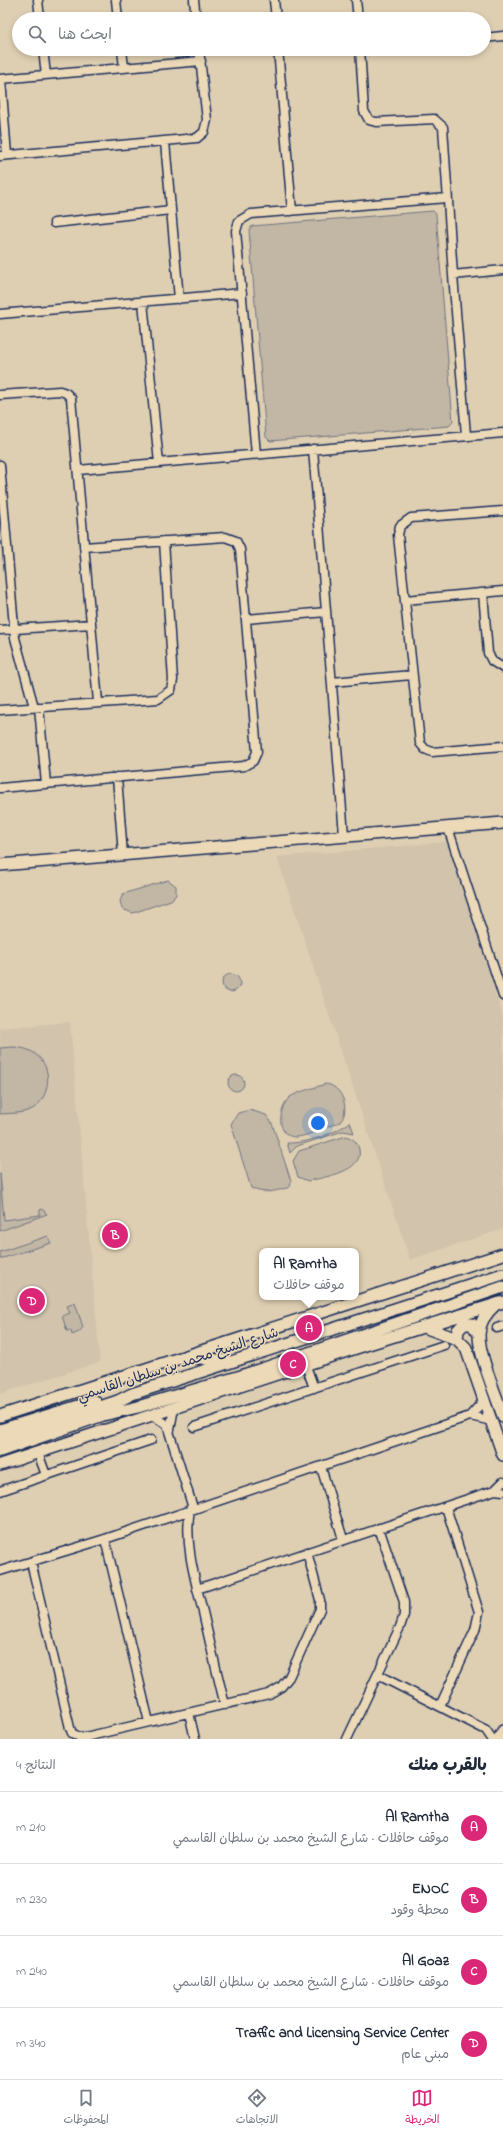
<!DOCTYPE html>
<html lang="ar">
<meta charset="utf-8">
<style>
body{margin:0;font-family:"Indie Flower","Playpen Sans Arabic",sans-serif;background:#f6f6f7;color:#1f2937;direction:rtl}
.you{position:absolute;left:318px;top:1123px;width:14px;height:14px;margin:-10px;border:3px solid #fff;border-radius:50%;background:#1a73e8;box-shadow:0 0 0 6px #1a73e833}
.badge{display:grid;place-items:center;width:26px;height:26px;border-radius:50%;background:#db2777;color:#fff;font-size:13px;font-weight:700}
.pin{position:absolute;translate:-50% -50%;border:2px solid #fff;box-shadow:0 1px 4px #0006}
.popup{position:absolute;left:259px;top:1248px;width:100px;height:52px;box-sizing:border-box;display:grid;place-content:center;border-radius:8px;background:#fff;filter:drop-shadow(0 1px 3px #0005);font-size:13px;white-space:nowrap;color:#747a83}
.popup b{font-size:15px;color:#1f2937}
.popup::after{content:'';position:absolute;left:50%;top:100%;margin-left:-8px;border:8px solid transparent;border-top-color:#fff}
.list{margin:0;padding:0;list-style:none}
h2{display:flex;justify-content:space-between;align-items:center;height:52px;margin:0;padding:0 16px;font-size:17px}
h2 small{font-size:13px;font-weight:400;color:#747a83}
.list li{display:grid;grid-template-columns:26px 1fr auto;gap:12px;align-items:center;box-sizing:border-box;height:72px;padding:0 16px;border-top:1px solid #e0e1e3}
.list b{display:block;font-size:15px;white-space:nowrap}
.list p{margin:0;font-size:13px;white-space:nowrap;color:#747a83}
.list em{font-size:13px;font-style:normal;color:#747a83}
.icon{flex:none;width:22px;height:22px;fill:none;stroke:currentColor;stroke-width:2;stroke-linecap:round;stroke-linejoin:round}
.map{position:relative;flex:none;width:503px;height:1739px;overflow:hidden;direction:ltr}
.search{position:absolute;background:#fff;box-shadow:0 2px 6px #0003;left:12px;right:12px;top:12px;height:44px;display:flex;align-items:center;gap:10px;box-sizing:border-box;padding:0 14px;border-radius:22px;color:#747a83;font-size:15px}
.sheet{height:340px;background:#fff}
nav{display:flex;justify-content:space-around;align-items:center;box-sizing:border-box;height:56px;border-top:1px solid #e0e1e3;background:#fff;font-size:11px;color:#747a83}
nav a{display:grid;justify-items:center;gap:2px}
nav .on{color:#db2777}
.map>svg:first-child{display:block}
</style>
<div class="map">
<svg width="503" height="1739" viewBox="0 0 503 1739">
<rect width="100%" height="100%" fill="#dfcfb2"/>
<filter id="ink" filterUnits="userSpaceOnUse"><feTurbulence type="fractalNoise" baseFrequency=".025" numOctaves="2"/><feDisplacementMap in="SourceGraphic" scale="8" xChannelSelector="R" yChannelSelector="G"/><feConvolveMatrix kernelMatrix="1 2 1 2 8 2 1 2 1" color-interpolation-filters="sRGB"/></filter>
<g filter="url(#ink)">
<path fill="#d1c3ac" d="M447,842L503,1017V1229L410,1260L277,857Z
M70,1022L100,1362L0,1394V1028Z"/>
<path fill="#c2b7a5" stroke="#6e7382" d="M433,211L436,214L453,422L449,426L270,441L266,437L249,230L252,226Z
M168,880L176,886V895L171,900L133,913L122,909L120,901L123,894Z
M222 983a9 9 0 1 1 18 0a9 9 0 1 1-18 0Z
M14,1047C22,1048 29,1049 35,1054C53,1066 51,1095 34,1108C24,1114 11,1113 0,1114V1048Z
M228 1083a8 8 0 1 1 16 0a8 8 0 1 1-16 0Z
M325,1084C342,1085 351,1110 340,1122C328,1126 309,1136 297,1137C275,1138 278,1107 290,1097C299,1091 315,1088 325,1084Z
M250,1110L266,1115L272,1123L291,1181L290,1187C276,1191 264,1195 251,1188L231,1124L238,1113Z
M350,1122L354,1133L343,1131L297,1146L290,1153L287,1143C304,1144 337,1133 350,1122Z
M346,1136C354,1139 357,1142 359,1149C364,1172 324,1177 308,1181L298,1177L293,1161L299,1151Z
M0,1173L4,1220L40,1215V1210L42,1209L47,1214L0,1231Z
M48,1236L51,1243L0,1259V1252Z
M75,1303L83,1327L79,1332L72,1335L71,1330L67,1331L62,1316L70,1313L67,1306Z"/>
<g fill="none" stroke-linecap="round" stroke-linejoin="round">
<defs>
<path id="street" d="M38,0L40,19
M116,0L118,19
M194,0L196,19
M274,0L276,19
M356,0L358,19
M484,38L503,36
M43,49L46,75
M122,49L124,68
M278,49L292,211
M360,49L364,111L369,120L376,122L434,119L443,127L453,275L466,435
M0,79L201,61
M1,79L7,155
M165,142L179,299
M0,156L197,138L204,132L207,120L199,49
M54,223L171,210
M453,275L503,270
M143,302L159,463
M0,314L242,293
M0,395L60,391L66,393L71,398L98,702
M313,449L344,835
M256,454L236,231L239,221L251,214L447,198
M0,465L15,638L34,707
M78,470L503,433
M503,511L411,518L400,526L398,535L420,743L425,749L432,752L503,746
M483,593L488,653L492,661L503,668
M405,600L503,591
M246,619L326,612
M0,630L91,624
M332,682L412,675
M39,707L46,784
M0,710L158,699L171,690L173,680L164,541
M117,777L123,855
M0,788L244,766L253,761L257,752L240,549L236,541L225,537L84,547
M448,828L503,996
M497,1328L503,1326
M306,1366L314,1388
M152,1415L167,1425L193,1508
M470,1416L492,1421
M194,1427L444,1345
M170,1430L173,1413L178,1406
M38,1453L46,1475
M321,1467L343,1539
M495,1490L503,1482
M0,1491L151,1440
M190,1509C184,1543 195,1580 203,1612C210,1643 217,1674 225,1705
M105,1539L149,1722
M31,1562L70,1728L72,1733L81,1738L269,1694L281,1687L289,1677L320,1609V1600L307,1552
M0,1571L105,1539L470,1416L485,1399
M197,1589L495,1490L503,1491
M378,1675L486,1730L492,1739
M440,1706L475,1630L479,1612L446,1507
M189,1713L195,1739
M347,1739L400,1627L404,1615V1602L379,1528"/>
<path id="secondary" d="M0,865L503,823
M495,1305C486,1313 479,1323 479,1335C479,1356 496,1395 503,1416
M424,1327L457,1339L466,1348L503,1455
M457,1339L458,1330L464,1324H472L479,1334
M191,1357L227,1361
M0,1416L503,1254
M0,1430L95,1401
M0,1441L118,1401L132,1394L503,1274
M0,1451L103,1415L138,1407L241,1376L503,1287
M0,1465L362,1346L503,1302
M499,1739L503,1731"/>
</defs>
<use href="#street" stroke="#1b2f5e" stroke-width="11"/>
<use href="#secondary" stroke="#1b2f5e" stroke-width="14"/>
<use href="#street" stroke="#ecd9b7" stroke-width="8"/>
<use href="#secondary" stroke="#ecd9b7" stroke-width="11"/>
</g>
</g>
<g text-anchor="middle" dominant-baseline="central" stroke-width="3" stroke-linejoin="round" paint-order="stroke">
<g font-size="14" fill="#1b2f5e" stroke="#ecd9b7">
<text transform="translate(178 1365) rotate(-18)">شارع الشيخ محمد بن سلطان القاسمي</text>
</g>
</g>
</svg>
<div class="you"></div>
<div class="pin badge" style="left:309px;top:1328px">A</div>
<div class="popup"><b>Al Ramtha</b>موقف حافلات</div>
<div class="pin badge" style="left:115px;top:1235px">B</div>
<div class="pin badge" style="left:293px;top:1364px">C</div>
<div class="pin badge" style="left:32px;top:1301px">D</div>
<div class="search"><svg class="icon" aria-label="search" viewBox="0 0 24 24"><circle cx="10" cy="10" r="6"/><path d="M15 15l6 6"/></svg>ابحث هنا</div>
</div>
<section class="sheet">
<h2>بالقرب منك<small>النتائج: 4</small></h2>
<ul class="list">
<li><span class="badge">A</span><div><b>Al Ramtha</b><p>موقف حافلات · شارع الشيخ محمد بن سلطان القاسمي</p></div><em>210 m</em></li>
<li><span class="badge">B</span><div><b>ENOC</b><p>محطة وقود</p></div><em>230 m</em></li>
<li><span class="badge">C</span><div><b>Al Goaz</b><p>موقف حافلات · شارع الشيخ محمد بن سلطان القاسمي</p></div><em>240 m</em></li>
<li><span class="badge">D</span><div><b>Traffic and Licensing Service Center</b><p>مبنى عام</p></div><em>340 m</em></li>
</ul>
</section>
<nav>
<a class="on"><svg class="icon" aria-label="map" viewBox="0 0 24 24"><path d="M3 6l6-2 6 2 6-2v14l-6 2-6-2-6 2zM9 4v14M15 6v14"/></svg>الخريطة</a>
<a><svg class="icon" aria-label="directions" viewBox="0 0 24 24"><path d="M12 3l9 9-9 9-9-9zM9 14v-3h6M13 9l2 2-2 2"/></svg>الاتجاهات</a>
<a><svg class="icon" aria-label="saved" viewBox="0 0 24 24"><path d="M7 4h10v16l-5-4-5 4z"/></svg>المحفوظات</a>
</nav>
